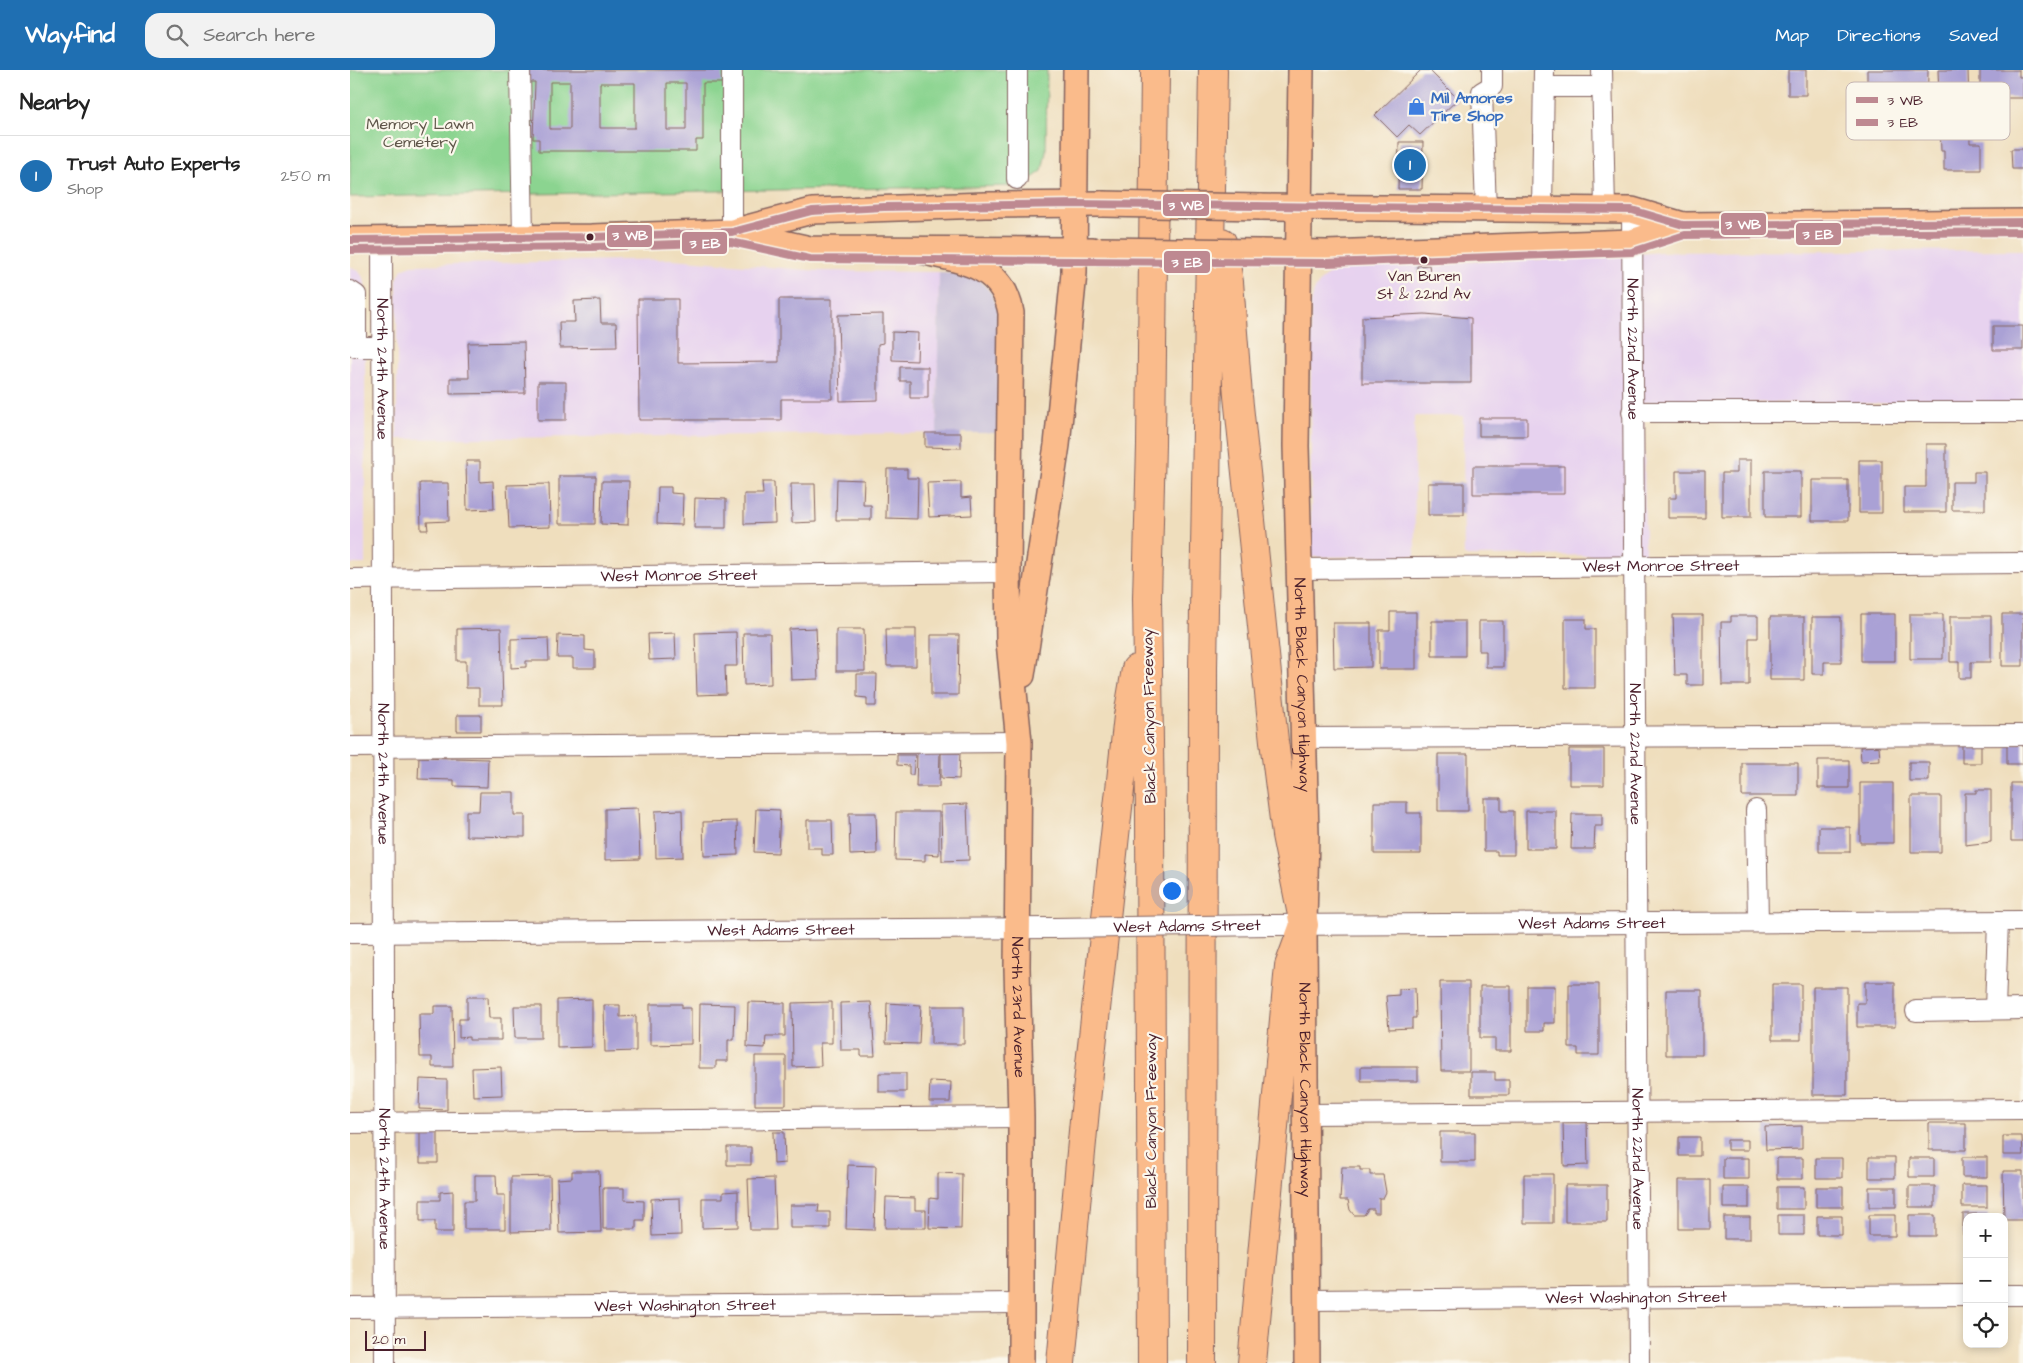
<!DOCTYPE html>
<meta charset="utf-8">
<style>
body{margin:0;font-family:"Architects Daughter",sans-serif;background:#f2f2f2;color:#222}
.controls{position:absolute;right:15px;bottom:15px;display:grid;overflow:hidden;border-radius:10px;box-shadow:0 2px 8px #0003}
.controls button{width:45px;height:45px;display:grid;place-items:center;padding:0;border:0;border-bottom:1px solid #e0e0e0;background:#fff;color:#222;font:25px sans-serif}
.scale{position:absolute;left:15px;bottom:12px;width:61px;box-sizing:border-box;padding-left:5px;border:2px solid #4a1f2b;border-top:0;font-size:14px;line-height:18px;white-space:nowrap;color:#4a1f2b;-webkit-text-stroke:4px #fbf7ec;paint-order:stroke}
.you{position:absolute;left:821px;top:820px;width:18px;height:18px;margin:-12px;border:4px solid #fff;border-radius:50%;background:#1a73e8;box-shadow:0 0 0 8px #1a73e833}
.badge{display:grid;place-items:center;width:32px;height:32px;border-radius:50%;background:#1f6fb2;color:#fff;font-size:16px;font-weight:700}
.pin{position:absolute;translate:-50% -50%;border:2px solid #fff;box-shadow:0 1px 5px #0006}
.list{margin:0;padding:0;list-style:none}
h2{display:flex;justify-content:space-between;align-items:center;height:65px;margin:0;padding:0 20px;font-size:21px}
h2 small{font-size:16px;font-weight:400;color:#767676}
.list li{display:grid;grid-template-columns:32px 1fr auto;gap:15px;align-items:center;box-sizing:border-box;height:80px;padding:0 20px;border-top:1px solid #e0e0e0}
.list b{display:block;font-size:19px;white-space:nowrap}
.list p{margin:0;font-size:16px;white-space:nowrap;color:#767676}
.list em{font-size:16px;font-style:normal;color:#767676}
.icon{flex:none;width:28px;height:28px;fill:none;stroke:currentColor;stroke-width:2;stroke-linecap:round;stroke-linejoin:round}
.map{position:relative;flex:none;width:1673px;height:1293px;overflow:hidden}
header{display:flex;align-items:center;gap:30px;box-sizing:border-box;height:70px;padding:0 25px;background:#1f6fb2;color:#fff}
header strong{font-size:24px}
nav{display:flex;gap:28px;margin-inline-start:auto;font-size:18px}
.search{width:350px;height:45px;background:#f2f2f2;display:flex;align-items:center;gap:12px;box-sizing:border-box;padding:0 18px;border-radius:15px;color:#767676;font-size:19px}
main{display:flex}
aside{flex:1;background:#fff}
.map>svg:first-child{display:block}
</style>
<header>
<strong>Wayfind</strong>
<div class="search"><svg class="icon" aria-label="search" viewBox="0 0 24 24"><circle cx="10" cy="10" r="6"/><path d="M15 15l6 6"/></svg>Search here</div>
<nav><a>Map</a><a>Directions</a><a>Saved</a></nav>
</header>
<main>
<aside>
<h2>Nearby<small></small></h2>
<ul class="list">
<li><span class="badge">1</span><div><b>Trust Auto Experts</b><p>Shop</p></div><em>250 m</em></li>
</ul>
</aside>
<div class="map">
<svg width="1673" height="1293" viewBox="0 0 1673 1293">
<rect width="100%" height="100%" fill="#fbf7ec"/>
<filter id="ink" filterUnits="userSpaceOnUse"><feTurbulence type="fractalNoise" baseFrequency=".02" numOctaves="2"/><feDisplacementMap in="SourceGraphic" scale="10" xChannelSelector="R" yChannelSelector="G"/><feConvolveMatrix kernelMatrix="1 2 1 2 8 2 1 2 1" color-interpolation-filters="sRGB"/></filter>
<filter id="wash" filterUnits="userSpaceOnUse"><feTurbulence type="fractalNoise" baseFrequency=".0096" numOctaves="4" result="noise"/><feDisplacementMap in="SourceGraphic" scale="20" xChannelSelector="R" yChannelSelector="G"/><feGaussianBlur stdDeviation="1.12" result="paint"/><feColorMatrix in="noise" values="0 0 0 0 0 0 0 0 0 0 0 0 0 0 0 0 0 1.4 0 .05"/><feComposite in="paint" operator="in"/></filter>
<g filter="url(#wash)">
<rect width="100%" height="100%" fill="#efdebd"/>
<path fill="#e7d2ef" d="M1673,180V334L1294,332L1295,485L1114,486L1113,346H1064L1065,486L961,487V235L964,221L972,209L987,199L1004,195L1246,188L1311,182Z
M323,189L469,201L589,202L587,363L47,369V210L52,199L62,195Z
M0,196L9,201L15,211V494H0Z"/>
<path fill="#c8bfd8" d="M589,202L615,203L628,208L641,223L648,239L650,363H587Z"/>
<path fill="#8bd490" stroke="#6a7a5e" d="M0,0H697L696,81L692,101L671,116L0,127Z"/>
<g id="blocks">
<path fill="#aaa1d5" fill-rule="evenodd" d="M176,0H372V13H353V70H346V81H189V69H183L185,12H176ZM200,12H220V59H200ZM250,13H285V58H250ZM317,13H336V60H317Z
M1071,0H1079L1108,29L1070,65L1059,55L1047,67L1025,45Z
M1438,0H1456V25H1438Z
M1517,0H1578L1577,61H1558V57H1553V60L1525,57V53H1521V40H1525V33H1517Z
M1588,0H1618L1620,73H1631V100H1594V81H1591Z
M1630,0H1669V7H1673V28H1637V20H1630Z
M1049,72H1073L1072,119H1048Z
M1661,79H1673V99H1662Z
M1079,195L1080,201H1067V196Z
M288,229H328V293L429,292V229H482V329H431V350H289Z
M250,230L251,253H266L267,277L210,278L209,252H225L224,231Z
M533,244V273L528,274V330L490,331L488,245Z
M1075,244L1121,248V313H1012V247Z
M1643,256H1673V280H1643Z
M542,262L568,263L567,291L542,290Z
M174,272L175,323L100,324V308H119L118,273Z
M550,297H578V328H560V311H550Z
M188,312H216V350H188Z
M1129,348H1177V366H1129Z
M575,363H611V378L575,377Z
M1576,374H1596V442H1554V417H1576Z
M1387,390H1401V447H1372V403H1387Z
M1509,390H1532V443H1509Z
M116,391H130V412L143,411L144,439L117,440Z
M1123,396H1214V424H1123Z
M537,399H557V408H568L567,449L536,448Z
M1326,401H1355V448H1318V428H1326Z
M1415,401H1451V447H1415Z
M1624,402H1635V440H1602V412H1624Z
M209,406H246L245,454H209Z
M487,409L514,410L513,435H521V450H486Z
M1462,410H1498V451H1462Z
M252,411H279L278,455L251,454Z
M412,412H424L425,453L394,454V424H413Z
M611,412V428L621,427L622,445L579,447L577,413Z
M70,413H98L99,451L77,452L78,460H71Z
M1078,413H1114V445H1078Z
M199,414L200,457L159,458L157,415Z
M441,414H465L466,452L442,453Z
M308,417H321V423L333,424L332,455L307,454Z
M345,428L376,429V458H344Z
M1040,542H1066V599H1029V560H1040Z
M1511,544H1545V591H1511Z
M1560,544H1593V589H1560Z
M1652,544H1673V596H1652Z
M1323,545H1353V615H1337V605H1325Z
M1381,546H1408V568H1399V615H1372L1371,552H1381Z
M1600,546H1641V592H1621V608H1609V592H1600Z
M1420,547H1454V610H1420Z
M1462,547H1491V592H1474V604H1462Z
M1215,549H1236V559H1245V618H1215Z
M1082,551H1115V586H1082Z
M1129,551H1153V597H1136V581H1129Z
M983,553H1021V597L984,598Z
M151,558L153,635H129V618H116V591H107V559Z
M466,558L468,609L441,610L439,559Z
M486,559H514L515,601H486Z
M536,559H566V596H537Z
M386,562L387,596H375L376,624L347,625L345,563Z
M325,563L326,589L299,590L298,564Z
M393,563H420L421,614L394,615Z
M208,565L235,566V580L245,581V598H223V588H207Z
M581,565H609L608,625H581Z
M198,568L199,591H176V597L161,598V569Z
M507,604H527L526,636H517V628L507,627Z
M107,645H131V661H107Z
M1657,673H1673V694H1657Z
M1612,674H1631V693H1612Z
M1529,676L1530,690L1511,691L1510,677Z
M1219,679H1254V715H1219Z
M567,682H590L589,717H566Z
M591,683H610L609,709L591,708Z
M1088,684H1118V741H1088Z
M547,685H565L563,705H559V696L547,695Z
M69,687L138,689L137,717L104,716V710L68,709Z
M1468,690H1499V718H1468Z
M1559,692H1579V711H1559Z
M1392,693H1448V726H1392Z
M1510,713H1543V773H1510Z
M1661,713H1673V771H1661Z
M1626,720H1641V772L1615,775V723H1626Z
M130,722H164V745H175V767L116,766V741H129Z
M1561,726H1591V782H1561Z
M1134,728H1151V741H1164V785H1147V781H1134Z
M1024,732H1057V743H1071V784H1024Z
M617,734L619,790L592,791L591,735Z
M288,738L290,789L255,790V739Z
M406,739L430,740L428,783L404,782Z
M332,740L333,787L306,788L305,741Z
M1176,741H1206V779H1176Z
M546,742H589V785L575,784V791L545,790Z
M499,743H526L527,784L500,785Z
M1222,744H1252V756H1245L1244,779H1221Z
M457,750H482L483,785H472V778H457Z
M387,751L388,785L354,786L353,752Z
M1469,757H1500V782H1469Z
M1090,912H1119V1001H1091Z
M1515,912H1545V957H1507V933H1515Z
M1219,914H1249V985H1228V978H1219Z
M1422,914H1451V970H1422Z
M1130,916H1161V981H1145V968H1130Z
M1177,916H1205V953H1194V961H1177Z
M1463,917H1497V1025H1463Z
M1065,918L1066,948H1062V958L1039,959L1036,926L1049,925V919Z
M1316,920H1352V985H1316Z
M117,927H138L139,948H151V970H119V967L109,968V949H117Z
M242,929V977L207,978V930Z
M398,932L435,933V966H416L415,978L397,977Z
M482,932V973H470L471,996L443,997L442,933Z
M521,932L525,986H511V980H491L490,933Z
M537,933L571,935L569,974L536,973Z
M300,934H332V938H341V974L300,975Z
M350,934L385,935L384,970H378V991H366V998H349Z
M254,935H270V947L286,946V981L255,982Z
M84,936H102L103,997H82V987H70L69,944H84Z
M164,936H191V968H165Z
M581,936H614V974H581Z
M405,986H436V1035H405Z
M151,997L152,1025L123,1026L122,998Z
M1011,997H1068V1011H1011Z
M1121,1002H1145V1010H1159V1025H1121Z
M529,1003H556V1022H529Z
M70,1009L97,1010V1040L69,1039Z
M580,1011L601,1012L600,1032H579Z
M1213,1051H1237L1238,1095L1214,1096Z
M1579,1053H1616V1080H1579Z
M1452,1056V1079L1416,1080L1415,1057Z
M70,1059H88V1093H70Z
M423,1062H434L435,1093L424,1094Z
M1090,1062H1125V1092H1090Z
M1653,1066H1672L1673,1085H1653Z
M1329,1067H1350V1086H1329Z
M1377,1070H1398V1080H1377Z
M377,1077H401V1095H377Z
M1519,1087H1545V1108H1519Z
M1612,1087H1637V1107H1612Z
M1373,1088H1399V1109H1373Z
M1427,1088H1453V1109H1427Z
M1466,1088H1492V1108H1466Z
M1559,1088H1584V1107H1559Z
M498,1095L526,1096L524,1160L496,1159Z
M992,1097H1010V1100H1020V1105H1033L1036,1122L1033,1128H1029V1143H1024V1139H1018L1014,1145H1004L1000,1140L998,1130H990Z
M222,1101H249L251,1162L209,1163L207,1109L222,1108Z
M1653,1101H1673V1150H1654Z
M588,1103L612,1104L611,1159L579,1158L580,1128L588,1129Z
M1174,1104H1203V1153H1174Z
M125,1105H146L147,1125H155V1159H114V1131H125Z
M200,1106L201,1161L161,1162V1107Z
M424,1108L426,1160H400L398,1109Z
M1329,1110H1360V1159H1329Z
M1215,1115H1257V1152H1215Z
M1612,1115H1637V1137H1612Z
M1559,1116H1585V1137H1559Z
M1373,1117H1399V1138H1373Z
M1427,1117H1454V1139H1427Z
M1466,1117H1493V1137H1466Z
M1519,1117H1546V1137H1519Z
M253,1118H274V1130L294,1131V1150H286V1159H253Z
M103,1121V1162H85V1151H70V1130H90V1122Z
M388,1121V1157L352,1158V1128H373V1122Z
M536,1127L565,1128V1140H576V1158H535Z
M330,1128L331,1165L302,1166L301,1129Z
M440,1135H469L468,1142H480V1158H440Z
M1613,1144H1638V1147H1617V1165H1613Z
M1428,1145H1454V1165H1428Z
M1519,1145H1545V1166H1519Z
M1559,1145H1585V1166H1559Z
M1467,1146H1492V1165H1467Z
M1374,1147H1400V1169H1374Z"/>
</g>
</g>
<g filter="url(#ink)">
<use href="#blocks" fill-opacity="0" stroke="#84625e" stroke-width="1"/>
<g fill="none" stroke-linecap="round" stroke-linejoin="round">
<defs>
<g id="minor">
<path d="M170,0L173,168"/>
<path d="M1252,0L1255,140"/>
<path d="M1194,17H1252"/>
<path d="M667,109V0"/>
<path d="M1136,140L1132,22L1142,16V0"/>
<path d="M1192,140L1194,0"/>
<path id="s1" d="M1282,140L1289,1293"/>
<path d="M382,162V0"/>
<path id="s2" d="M32,170L35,1293"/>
<path d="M0,221L6,225V277H32"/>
<path d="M1282,342H1673"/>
<path id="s3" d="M950,499L1673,493"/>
<path id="s4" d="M0,509L658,502"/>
<path d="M952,668L1673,665"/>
<path d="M0,677L669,672"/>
<path d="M1406,740L1408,852"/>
<path id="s5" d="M922,855L1673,851"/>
<path id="s6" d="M0,863L703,858"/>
<path d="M1645,939L1648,851"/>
<path d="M1566,941L1673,939"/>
<path d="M956,1044L1673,1039"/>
<path d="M0,1053L671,1047"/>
<path d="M1654,1225H1673"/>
<path id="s7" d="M956,1230L1617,1225"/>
<path id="s8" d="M0,1238L669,1233"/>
</g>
<g id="major">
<path id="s9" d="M951,0L946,376L956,764L954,855L957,1293"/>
<path d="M910,137L1282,140L1333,155"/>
<path d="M387,163L460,179L742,180"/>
<path d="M0,170L242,167L382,162L462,141L635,135L752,134"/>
<path id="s10" d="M566,180C606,190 653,192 661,243L658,502L659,572L669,672L667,898L671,1047V1293"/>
<path d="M910,182L977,183L1282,172L1333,155L1673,152"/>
<path d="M672,605L707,375L724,203L726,0"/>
</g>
<path id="highway" d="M872,172L879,212L888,326L924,671L936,765L954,855L939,896L902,1293
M711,1293L735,1040L778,646L786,599
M802,1293L800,743L797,528L801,375L805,0
M852,1293L853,599L863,0"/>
</defs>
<use href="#minor" stroke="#84625e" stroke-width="22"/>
<use href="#major" stroke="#84625e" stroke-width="28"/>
<use href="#highway" stroke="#84625e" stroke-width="30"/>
<use href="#minor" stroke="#fff" stroke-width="20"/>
<use href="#major" stroke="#fabb8b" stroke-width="25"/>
<use href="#highway" stroke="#fabb8b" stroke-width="28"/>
<defs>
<g id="minor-bridge">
<path id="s11" d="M703,858L922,855"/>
</g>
<path id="major-bridge" d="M752,134L910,137
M750,180L910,182"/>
</defs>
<use href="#minor-bridge" stroke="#84625e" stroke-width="22" stroke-linecap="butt"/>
<use href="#major-bridge" stroke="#84625e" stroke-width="28" stroke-linecap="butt"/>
<use href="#minor-bridge" stroke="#fff" stroke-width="20"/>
<use href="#major-bridge" stroke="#fabb8b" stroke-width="25"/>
<defs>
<path id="bus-1" d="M0,170L242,167L382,162L462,141L534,137L726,134L1282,140L1333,155L1673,152"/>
<path id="bus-2" d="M0,180L242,177L381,172L460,189L977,193L1282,182L1335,165L1673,162"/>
</defs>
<use href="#bus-1" stroke="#fbf7ec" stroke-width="11"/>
<use href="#bus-2" stroke="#fbf7ec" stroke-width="11"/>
<use href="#bus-1" stroke="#be8991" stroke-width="8"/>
<use href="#bus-2" stroke="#be8991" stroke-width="8"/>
</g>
</g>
<defs>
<symbol id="shop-bare" viewBox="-9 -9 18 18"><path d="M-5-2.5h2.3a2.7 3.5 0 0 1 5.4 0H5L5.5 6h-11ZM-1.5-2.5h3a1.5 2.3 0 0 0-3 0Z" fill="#3f7fe0" stroke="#fbf7ec" stroke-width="2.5" paint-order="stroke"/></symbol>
</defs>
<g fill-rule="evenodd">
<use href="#shop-bare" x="1054" y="24" width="25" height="25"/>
</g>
<g fill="#4a1f2b" stroke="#fbf7ec" stroke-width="2">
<circle cx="240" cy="167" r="4.5"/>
<circle cx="1074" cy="190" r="4.5"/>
</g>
<g text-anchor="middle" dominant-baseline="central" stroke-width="4.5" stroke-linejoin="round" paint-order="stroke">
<g font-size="15" fill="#4a1f2b" stroke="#fbf7ec">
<text x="1074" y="206">Van Buren<tspan x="1074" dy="18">St &amp; 22nd Av</tspan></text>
</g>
<g font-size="16" font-weight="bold" fill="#366cbe" stroke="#fbf7ec" text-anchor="start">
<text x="1081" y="28">Mil Amores<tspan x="1081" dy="18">Tire Shop</tspan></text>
</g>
<g font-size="16" fill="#5e5549" stroke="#fbf7ec">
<text x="70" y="54">Memory Lawn<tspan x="70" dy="18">Cemetery</tspan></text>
</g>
<g font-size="16" fill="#4a1f2b" stroke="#fbf7ec">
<text stroke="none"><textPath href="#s1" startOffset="139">North 22nd Avenue</textPath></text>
<text stroke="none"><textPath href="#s2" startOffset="129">North 24th Avenue</textPath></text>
<text stroke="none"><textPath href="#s3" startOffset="361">West Monroe Street</textPath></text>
<text stroke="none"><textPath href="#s4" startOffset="329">West Monroe Street</textPath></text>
<text stroke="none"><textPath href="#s9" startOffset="615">North Black Canyon Highway</textPath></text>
<text transform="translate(799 646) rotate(-91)">Black Canyon Freeway</text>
<text stroke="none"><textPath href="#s1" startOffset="544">North 22nd Avenue</textPath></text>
<text stroke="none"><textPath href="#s2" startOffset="534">North 24th Avenue</textPath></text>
<text stroke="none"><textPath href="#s5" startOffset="320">West Adams Street</textPath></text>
<text stroke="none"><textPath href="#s11" startOffset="134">West Adams Street</textPath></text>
<text stroke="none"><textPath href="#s6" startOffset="431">West Adams Street</textPath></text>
<text stroke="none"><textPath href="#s10" startOffset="818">North 23rd Avenue</textPath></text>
<text stroke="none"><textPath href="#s9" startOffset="1020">North Black Canyon Highway</textPath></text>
<text transform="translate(801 1051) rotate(-90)">Black Canyon Freeway</text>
<text stroke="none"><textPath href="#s1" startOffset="949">North 22nd Avenue</textPath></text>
<text stroke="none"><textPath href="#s2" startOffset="939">North 24th Avenue</textPath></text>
<text stroke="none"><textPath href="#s7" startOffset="330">West Washington Street</textPath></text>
<text stroke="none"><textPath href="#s8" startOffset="335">West Washington Street</textPath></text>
</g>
</g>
<rect x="1496" y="12" width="164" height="58" rx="8" fill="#fbf7ec" stroke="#c6b6b2" stroke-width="1"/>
<rect x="1506" y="27" width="22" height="6" fill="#be8991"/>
<rect x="1506" y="49" width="22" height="7" fill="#be8991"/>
<g font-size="14" fill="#4a1f2b">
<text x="1537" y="35">3 WB</text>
<text x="1537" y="57">3 EB</text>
</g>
<g stroke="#fbf7ec" stroke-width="2">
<rect x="812" y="123" width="48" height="24" rx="5" fill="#be8991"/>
<rect x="1370" y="142" width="47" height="24" rx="5" fill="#be8991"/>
<rect x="1445" y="152" width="47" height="24" rx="5" fill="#be8991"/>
<rect x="256" y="154" width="47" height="24" rx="5" fill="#be8991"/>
<rect x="331" y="161" width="47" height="24" rx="5" fill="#be8991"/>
<rect x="813" y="180" width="48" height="24" rx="5" fill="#be8991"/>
</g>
<g font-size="14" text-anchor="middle" font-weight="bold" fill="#fff">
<text x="836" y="140">3 WB</text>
<text x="1393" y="159">3 WB</text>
<text x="1468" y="169">3 EB</text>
<text x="280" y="170">3 WB</text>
<text x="355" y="178">3 EB</text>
<text x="837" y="197">3 EB</text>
</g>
</svg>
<div class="controls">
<button>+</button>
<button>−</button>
<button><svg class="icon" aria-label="locate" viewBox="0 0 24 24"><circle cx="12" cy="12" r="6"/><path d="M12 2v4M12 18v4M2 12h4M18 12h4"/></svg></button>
</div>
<div class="scale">20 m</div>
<div class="you"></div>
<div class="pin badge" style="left:1060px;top:95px">1</div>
</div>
</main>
